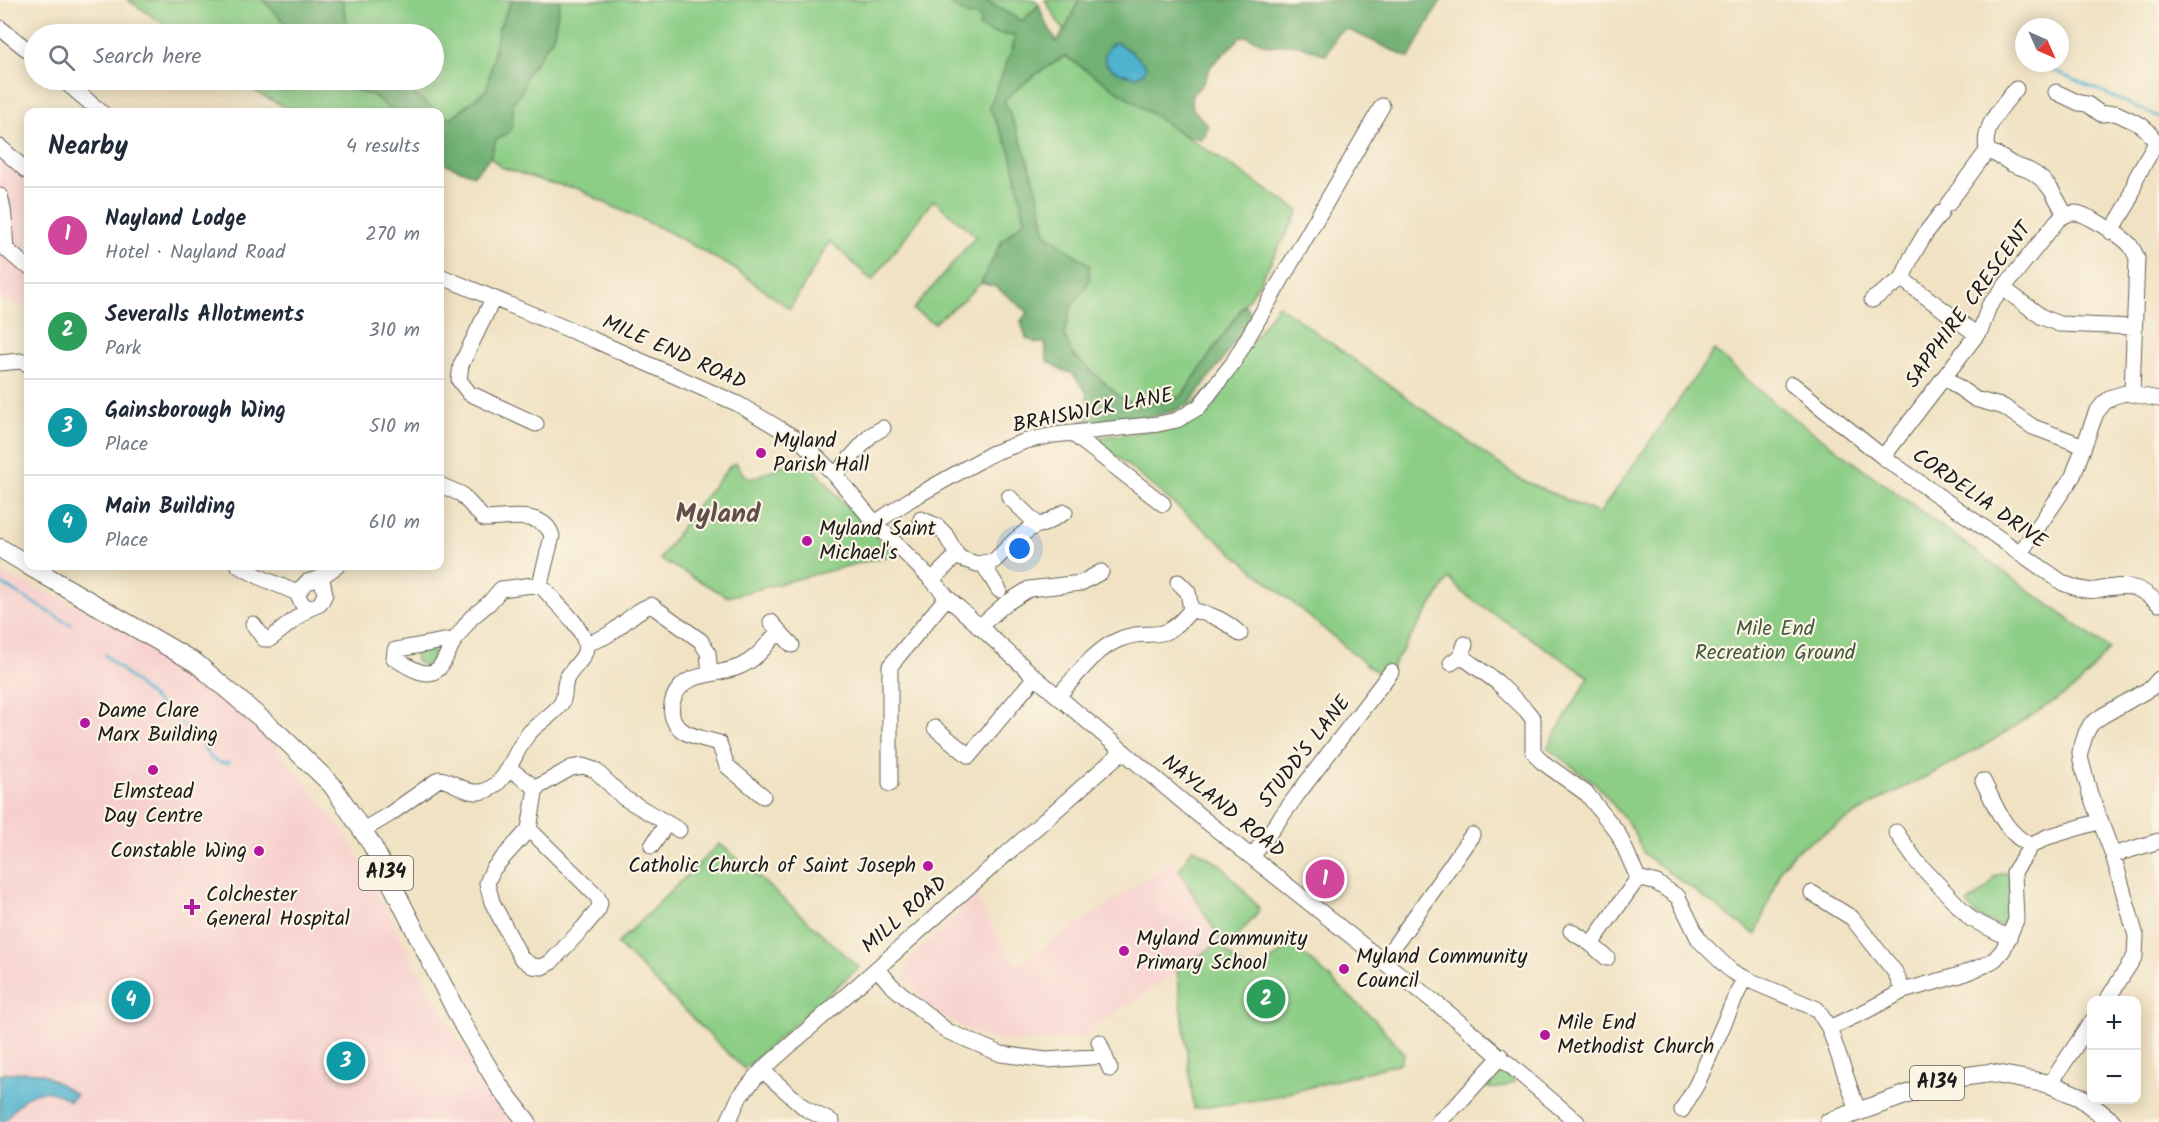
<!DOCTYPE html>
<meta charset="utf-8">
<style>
body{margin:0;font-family:Kalam,sans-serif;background:#f2f2f3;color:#1f2937}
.controls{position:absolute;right:18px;bottom:18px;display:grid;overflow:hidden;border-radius:12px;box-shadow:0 3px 15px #0003}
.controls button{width:54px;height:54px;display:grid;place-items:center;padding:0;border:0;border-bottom:2px solid #e0e1e3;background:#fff;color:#1f2937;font:30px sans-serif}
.compass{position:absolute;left:2015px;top:18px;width:54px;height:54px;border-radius:50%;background:#fff;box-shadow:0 3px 15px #0003;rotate:135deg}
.you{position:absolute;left:1020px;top:549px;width:21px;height:21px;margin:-15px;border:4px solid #fff;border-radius:50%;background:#1a73e8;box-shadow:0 0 0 9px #1a73e833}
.badge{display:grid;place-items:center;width:39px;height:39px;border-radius:50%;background:#b5179e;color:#fff;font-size:20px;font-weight:700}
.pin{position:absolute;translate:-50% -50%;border:3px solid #fff;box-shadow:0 2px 6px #0006}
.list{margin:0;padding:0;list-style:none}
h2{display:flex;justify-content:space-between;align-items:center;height:78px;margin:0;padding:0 24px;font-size:26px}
h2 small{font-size:20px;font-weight:400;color:#747a83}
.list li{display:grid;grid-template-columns:39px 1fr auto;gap:18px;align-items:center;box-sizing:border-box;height:96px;padding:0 24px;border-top:2px solid #e0e1e3}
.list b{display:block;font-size:22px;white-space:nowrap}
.list p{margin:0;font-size:20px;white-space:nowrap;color:#747a83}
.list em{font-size:20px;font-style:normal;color:#747a83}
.icon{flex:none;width:33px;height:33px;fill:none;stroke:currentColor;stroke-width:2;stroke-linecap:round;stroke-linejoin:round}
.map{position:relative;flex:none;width:2159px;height:1122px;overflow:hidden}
.search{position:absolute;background:#fff;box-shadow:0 3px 15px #0003;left:24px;top:24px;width:420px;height:66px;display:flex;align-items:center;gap:15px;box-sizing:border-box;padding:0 21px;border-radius:33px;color:#747a83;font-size:22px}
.panel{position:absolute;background:#fff;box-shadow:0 3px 15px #0003;left:24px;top:108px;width:420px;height:462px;border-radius:12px}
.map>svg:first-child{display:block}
</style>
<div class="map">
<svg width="2159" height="1122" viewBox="0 0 2159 1122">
<rect width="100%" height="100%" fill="#fcf5e5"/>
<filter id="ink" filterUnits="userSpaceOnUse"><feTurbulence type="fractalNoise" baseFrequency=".0167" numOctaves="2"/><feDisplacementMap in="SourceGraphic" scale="12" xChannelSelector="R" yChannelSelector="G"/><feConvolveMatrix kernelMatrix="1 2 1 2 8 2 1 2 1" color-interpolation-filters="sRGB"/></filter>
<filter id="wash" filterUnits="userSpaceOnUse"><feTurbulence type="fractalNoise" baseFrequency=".008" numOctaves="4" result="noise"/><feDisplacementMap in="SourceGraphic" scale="24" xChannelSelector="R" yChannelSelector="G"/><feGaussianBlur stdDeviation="1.35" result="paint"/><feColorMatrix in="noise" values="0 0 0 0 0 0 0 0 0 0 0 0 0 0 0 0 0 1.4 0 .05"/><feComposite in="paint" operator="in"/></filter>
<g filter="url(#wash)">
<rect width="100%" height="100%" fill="#f0e2c3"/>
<path fill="#f7d0cd" d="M0,136L28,164V309L0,299Z
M0,573L95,613L181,667L270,739L345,832L424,982L510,1122H0Z
M1173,860L1221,942L1077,1039L1014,1042L980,1036L936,1012L903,978L910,960L975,897L1016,966Z"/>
<path fill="#8cce86" stroke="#547551" stroke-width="1.5" d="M128,0H263L286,24L302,26L305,34H179Z
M342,0H512L499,28L487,89L449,119L417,97L411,88L394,80H434V34H355L348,26Z
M560,0H1035L1039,5L1017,26L1013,47L990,108L1011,152L1025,220L1002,241L981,283L961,302L934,323L913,310L976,236L933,200L872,281L830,241L790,309L735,269L667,231L601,201L579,189L546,182L501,167L490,157L496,140L508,133L512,128L513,102L522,91L526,75L553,37Z
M1045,0H1079L1064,32Z
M1065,56L1299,211L1259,283L1181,397L1143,404L1124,400L1072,354L1064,335L1071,307L1089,281V265L1045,233C1040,188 1023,142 1004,100L1033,76Z
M240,80H341L361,93L371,94L394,112H296L263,96Z
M1278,305L1520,479L1599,514L1714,350L1775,404L2109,649L2078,686L1990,742L1947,766L1881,799L1795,851L1781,868L1756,935L1644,854L1632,828L1597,785L1547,748L1589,677L1464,594L1449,578L1384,679L1095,438L1165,429L1234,367Z
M805,456L842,502L894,554L728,597L660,559L689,516L730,466L736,463L743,474L751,479Z
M432,649L434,655L430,663L424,666L416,661L415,652Z
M719,844L727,849L859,967L744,1069L617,944Z
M1193,848L1221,865L1259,908L1257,914L1226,949L1228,953L1253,976L1292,943L1376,1021L1404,1054L1400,1063L1270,1098L1194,1109L1177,971L1221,941L1179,870Z
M2010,871V915L2007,925C1992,928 1973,915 1967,903C1974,897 1985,893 1990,884C1992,881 1993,878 1995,876Z
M1501,1073L1505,1074L1515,1081C1506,1087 1496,1091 1486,1087L1493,1078Z"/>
<path fill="#71b173" stroke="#466648" stroke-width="1.5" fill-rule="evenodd" d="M263,0H342L348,26L355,34H305L302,26L286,24Z
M512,0H560L553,37L526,75L522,91L513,102L512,128L508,133L496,140L490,157L474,175L440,162V113L450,119L487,89L499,28Z
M944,0H985L1022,21L1039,5L1044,19L1057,42L1067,26L1079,0H1441L1409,58L1347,29L1338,33L1326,55L1300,45L1289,44L1269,46L1247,36L1241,37L1211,66L1204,82L1192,95L1191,102L1193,109L1208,126L1205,135L1200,139L1185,136L1065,56L1033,76L1004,100C1022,142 1040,188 1045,233L1089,265V281L1071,307L1064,335L1072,354L1124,400L1143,404L1181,397L1244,305L1253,315L1223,359L1189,404L1174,411L1141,419L1085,428L1080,423L1096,411L1087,400V393L1073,374L1062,370L1047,360L1045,343H1036L1026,338L1021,321L1028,312L996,287L981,283L1002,241L1025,220L1011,152L989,108L1013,47L1015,36L992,33L979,27L981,20L976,15L968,16ZM1116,42L1132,52L1116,71L1108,66L1105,61Z
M341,80H396L411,88L417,97L439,112H394L371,94L362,93Z"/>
<path fill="#50b2cf" stroke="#366776" stroke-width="1.5" d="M1116,42L1137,56L1146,67L1144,72L1136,77C1125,74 1099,70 1106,52C1108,47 1111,44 1116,42Z
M24,1072L41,1073L76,1094L70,1101C38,1080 24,1096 4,1122H0V1075L8,1073Z"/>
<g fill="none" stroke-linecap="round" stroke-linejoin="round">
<path stroke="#50b2cf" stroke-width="3" d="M2036,63L2159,117
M0,583L71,625
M105,655L195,736L212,759L221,763H229"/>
</g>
</g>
<g filter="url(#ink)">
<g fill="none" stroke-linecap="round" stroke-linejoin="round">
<defs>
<path id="minor" d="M0,28L34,55
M63,80L101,112
M2056,92L2079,103L2087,104L2101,114L2116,113L2141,125L2148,131L2156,143
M0,147L28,172
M1987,151C1982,126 2001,108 2016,89
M0,196C6,214 4,230 6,249L22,263L28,266
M1948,204L1987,151C1998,154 2003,159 2012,164C2018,167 2025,168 2030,171C2049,181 2056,197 2065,215
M2111,232L2129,202L2136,178L2156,143H2159
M440,276L594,340L738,404L802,442L835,475L875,523L932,580L947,597L1035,677L1201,817L1452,1016L1577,1122
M1902,279L1976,334
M2003,288L2042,317L2059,324L2134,327
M493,299L461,365L459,380L469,393L536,424
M1872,300L1902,279L1911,258L1925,234L1941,213
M0,363L20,361L28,364
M1944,377L1975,399L2004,407L2033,427L2084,446
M1792,384L1883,457L2063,583C2073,587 2085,592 2096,590C2124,585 2136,582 2159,604
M1073,434L1163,504
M1883,457L1981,329L1989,306L2057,221C2062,216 2068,213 2075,213C2086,213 2122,236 2130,245C2133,249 2135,253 2137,258L2132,393
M835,475L871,435L883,428
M1009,497L1038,525
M921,519L937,526L945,534L957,555L962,559L977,564L994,561L1014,541L1028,530L1038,525L1044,524L1065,512
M875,523L911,499L993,453L1026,441L1054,435L1158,424L1177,420L1199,407L1233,363L1382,106
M2020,553L2073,476L2096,413L2104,403L2112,397L2125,393L2159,399
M983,564L999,590
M239,566L262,578L297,593L301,602L308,609
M932,580L957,555
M297,593L307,582L318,579L337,566
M1191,610C1211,614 1225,620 1240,634
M253,624L264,639H270L308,609L320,604L325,594L323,584L318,579
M979,627L1005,604L1029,589L1081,583L1101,572
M779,631L792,645
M454,641C449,649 445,661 439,668C427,681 406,665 394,658L395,650L449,640L454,641L471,618L489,603L501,589L540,584
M586,643C618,637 626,614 651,605L701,641L708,653L710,674
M1461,656L1497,682L1526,710L1533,719V751L1541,761L1587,794L1618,833L1638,878L1657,883L1678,897L1699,940L1731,971L1744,978L1817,1009L1829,1028L1858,1111
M1451,663L1461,656L1465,644
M1058,696C1076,677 1093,651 1118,640C1153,625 1159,649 1191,610L1188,592L1178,582
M935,728L969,756L1035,677
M510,769L536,788L529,829L493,869L487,883L492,902L521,958L532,966L542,967L551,962L583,928L598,910L600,903L597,896L529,829
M1983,781C1997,808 2003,831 2031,846
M890,784V666L947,597
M536,788L571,768L583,766L595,770L624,798L679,830
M763,796L727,766L719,743C707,739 694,738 683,731C663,717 671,688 692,679C708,673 725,673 741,666C757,659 767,644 779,631L771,622
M363,830L390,814L439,779C457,781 468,798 487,790C511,779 513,750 530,732C539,722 553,715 561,704C566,697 563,686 567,678C572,667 590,656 585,642C578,620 554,603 540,584L552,536C544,509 505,519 484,519L461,494L440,485
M1896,832L1917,862L1971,919L2009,938
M652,846L667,823
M2113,855L2159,841
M1252,857L1297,795L1391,672
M1812,893L1852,918L1895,972L1903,991
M1571,931L1591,944L1607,958
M1591,944L1638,878
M1383,962L1472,835
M877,968L891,985L947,1031L1001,1054L1046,1060L1105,1056
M2107,1000L2135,956L2136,936L2113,855L2090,794L2081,761L2080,752L2086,733L2091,724L2102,716L2151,688L2159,679
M1829,1028L1868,1010L1903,991L1960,975L1985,965L1995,959L2003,950L2016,920L2014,872L2031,846L2047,837L2101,821
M1099,1042L1110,1069
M762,1070L806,1109L832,1122
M2050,1084L2092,1021
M1682,1110L1697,1084L1744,978
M728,1122L740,1096L762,1070L1123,751
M1438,1122L1458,1104L1501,1056"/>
<path id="major" d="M0,548L28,565
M29,566L196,663L278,733L332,785L372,845L464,1027L499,1086L527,1122
M1829,1122L1953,1078L1990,1073L2050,1084L2080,1097L2112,1122"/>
</defs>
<use href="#minor" stroke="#666156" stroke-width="17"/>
<use href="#major" stroke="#666156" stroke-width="20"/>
<use href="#minor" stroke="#fff" stroke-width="15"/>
<use href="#major" stroke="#fff" stroke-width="18"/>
</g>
</g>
<g fill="#b5179e" stroke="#fcf5e5" stroke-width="2">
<circle cx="761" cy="453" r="6"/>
<circle cx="807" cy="541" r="6"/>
<circle cx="85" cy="723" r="6"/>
<circle cx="153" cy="770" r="6"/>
<circle cx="259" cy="851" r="6"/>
<circle cx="928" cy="866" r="6"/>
<path d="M189 898h6v6h6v6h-6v6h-6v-6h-6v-6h6z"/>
<circle cx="1124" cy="951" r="6"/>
<circle cx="1344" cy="969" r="6"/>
<circle cx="1545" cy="1035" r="6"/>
</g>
<g text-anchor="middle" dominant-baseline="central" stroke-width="4.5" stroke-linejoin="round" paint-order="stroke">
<g fill="#fcf5e5" stroke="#5f5d58" stroke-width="1.5">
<rect x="359" y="856" width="54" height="34" rx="4.5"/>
<rect x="1910" y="1066" width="54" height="34" rx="4.5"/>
</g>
<g font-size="20" font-weight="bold" fill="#1c1c1c">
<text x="386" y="873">A134</text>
<text x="1937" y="1083">A134</text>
</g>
<g font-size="21" fill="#1c1c1c" stroke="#fcf5e5">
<text transform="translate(1969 305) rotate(-54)">SAPPHIRE CRESCENT</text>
<text transform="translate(674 353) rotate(24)">MILE END ROAD</text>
<text transform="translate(1093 411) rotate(-11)">BRAISWICK LANE</text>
<text transform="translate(1979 499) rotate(35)">CORDELIA DRIVE</text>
<text transform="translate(1305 752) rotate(-52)">STUDD'S LANE</text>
<text transform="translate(1223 807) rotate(39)">NAYLAND ROAD</text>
<text transform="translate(905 915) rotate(-41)">MILL ROAD</text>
</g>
<g font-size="21" fill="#1c1c1c" stroke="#fcf5e5" text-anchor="start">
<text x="773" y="441">Myland<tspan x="773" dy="24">Parish Hall</tspan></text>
<text x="819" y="529">Myland Saint<tspan x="819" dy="24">Michael's</tspan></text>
<text x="97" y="711">Dame Clare<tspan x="97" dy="24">Marx Building</tspan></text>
<text x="153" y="792" text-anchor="middle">Elmstead<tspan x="153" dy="24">Day Centre</tspan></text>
<text x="247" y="851" text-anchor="end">Constable Wing</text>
<text x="916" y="866" text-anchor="end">Catholic Church of Saint Joseph</text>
<text x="206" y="895">Colchester<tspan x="206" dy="24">General Hospital</tspan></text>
<text x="1136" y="939">Myland Community<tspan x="1136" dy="24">Primary School</tspan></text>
<text x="1356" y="957">Myland Community<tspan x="1356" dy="24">Council</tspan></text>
<text x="1557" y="1023">Mile End<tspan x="1557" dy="24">Methodist Church</tspan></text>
</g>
<g font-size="21" fill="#435a41" stroke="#fcf5e5">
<text x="1775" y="629">Mile End<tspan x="1775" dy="24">Recreation Ground</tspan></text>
</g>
<g font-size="27" font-weight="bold" fill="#634e4a" stroke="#fcf5e5">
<text x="718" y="514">Myland</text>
</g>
</g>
</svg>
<div class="controls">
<button>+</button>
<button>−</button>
</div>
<svg class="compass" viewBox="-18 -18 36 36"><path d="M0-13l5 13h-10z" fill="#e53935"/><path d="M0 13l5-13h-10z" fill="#747a83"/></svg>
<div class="you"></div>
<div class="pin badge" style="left:1325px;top:879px;background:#d1479c">1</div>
<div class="pin badge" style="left:1266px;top:999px;background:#2e9e5b">2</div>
<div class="pin badge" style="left:346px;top:1061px;background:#0f9aa8">3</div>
<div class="pin badge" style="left:131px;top:1000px;background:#0f9aa8">4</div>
<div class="search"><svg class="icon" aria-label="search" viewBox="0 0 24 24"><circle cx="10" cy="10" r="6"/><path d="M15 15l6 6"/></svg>Search here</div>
<section class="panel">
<h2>Nearby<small>4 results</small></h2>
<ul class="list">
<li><span class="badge" style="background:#d1479c">1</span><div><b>Nayland Lodge</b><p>Hotel · Nayland Road</p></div><em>270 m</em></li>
<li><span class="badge" style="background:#2e9e5b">2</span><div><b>Severalls Allotments</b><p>Park</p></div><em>310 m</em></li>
<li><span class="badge" style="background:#0f9aa8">3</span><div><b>Gainsborough Wing</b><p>Place</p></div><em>510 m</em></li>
<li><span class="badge" style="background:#0f9aa8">4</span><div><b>Main Building</b><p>Place</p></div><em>610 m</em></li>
</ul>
</section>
</div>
